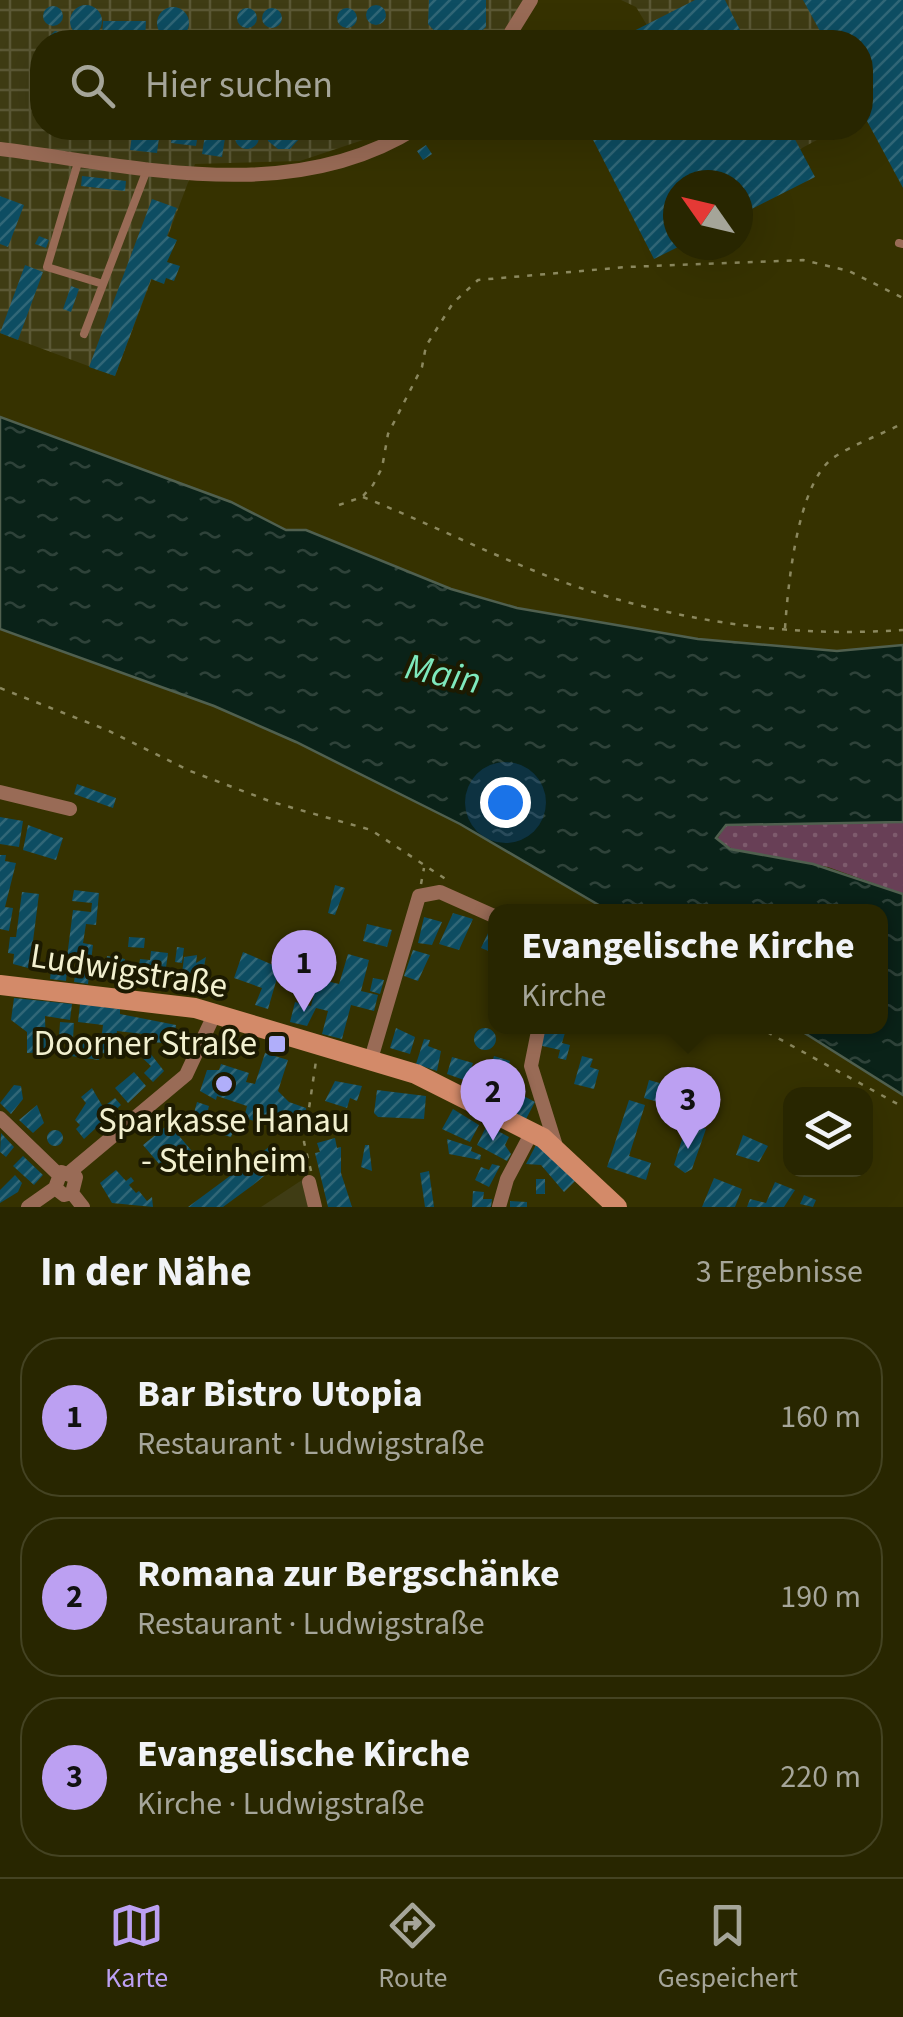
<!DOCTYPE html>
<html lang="de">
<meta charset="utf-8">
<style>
body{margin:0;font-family:"Source Sans 3",sans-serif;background:#34320f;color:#f1f3f6}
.controls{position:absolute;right:30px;bottom:30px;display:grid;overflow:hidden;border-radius:20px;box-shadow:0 10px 40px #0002}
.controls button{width:90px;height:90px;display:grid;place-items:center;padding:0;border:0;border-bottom:2px solid #444322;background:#282600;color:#f1f3f6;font:50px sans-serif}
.compass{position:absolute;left:663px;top:170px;width:90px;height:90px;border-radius:50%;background:#282600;box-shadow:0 10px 40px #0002;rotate:304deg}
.you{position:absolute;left:505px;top:802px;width:35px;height:35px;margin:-25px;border:8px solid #fff;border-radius:50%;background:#1a73e8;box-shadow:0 0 0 15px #1a73e833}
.badge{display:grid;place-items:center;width:65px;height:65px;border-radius:50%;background:#bca0f2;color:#111;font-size:32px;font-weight:700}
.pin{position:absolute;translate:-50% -82px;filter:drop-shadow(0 2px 5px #0008)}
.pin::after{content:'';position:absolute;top:52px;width:35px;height:30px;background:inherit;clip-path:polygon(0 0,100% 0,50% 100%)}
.popup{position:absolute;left:488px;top:904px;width:400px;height:130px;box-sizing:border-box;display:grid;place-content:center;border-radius:20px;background:#282600;filter:drop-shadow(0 2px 8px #0005);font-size:32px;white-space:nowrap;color:#a5a599}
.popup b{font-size:38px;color:#f1f3f6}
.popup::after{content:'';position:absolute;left:50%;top:100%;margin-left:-20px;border:20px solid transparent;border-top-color:#282600}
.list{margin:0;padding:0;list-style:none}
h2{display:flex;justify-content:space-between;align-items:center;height:130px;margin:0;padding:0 40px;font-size:42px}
h2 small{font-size:32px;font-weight:400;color:#a5a599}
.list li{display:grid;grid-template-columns:65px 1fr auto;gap:30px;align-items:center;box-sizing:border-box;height:160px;margin:0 20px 20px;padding:0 20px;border:2px solid #444322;border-radius:40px}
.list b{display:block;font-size:38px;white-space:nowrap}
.list p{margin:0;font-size:32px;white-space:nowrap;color:#a5a599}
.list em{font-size:32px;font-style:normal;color:#a5a599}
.icon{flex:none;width:55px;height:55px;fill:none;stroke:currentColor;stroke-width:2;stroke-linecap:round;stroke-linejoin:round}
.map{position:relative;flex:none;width:903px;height:1207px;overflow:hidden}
.search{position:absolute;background:#282600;box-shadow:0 10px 40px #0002;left:30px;right:30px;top:30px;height:110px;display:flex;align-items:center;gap:25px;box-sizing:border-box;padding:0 35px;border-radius:40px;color:#a5a599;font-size:38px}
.sheet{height:670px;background:#282600}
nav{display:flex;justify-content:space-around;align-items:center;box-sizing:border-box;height:140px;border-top:2px solid #444322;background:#282600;font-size:28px;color:#a5a599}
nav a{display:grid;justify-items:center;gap:5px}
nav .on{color:#bca0f2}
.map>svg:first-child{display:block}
</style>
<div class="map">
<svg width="903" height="1207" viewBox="0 0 903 1207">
<defs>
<pattern id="industrial-grid" width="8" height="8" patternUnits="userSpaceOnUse" patternTransform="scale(2.5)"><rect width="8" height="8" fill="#3f3c14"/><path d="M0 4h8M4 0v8" fill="none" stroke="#5b5835"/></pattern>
<pattern id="grass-dots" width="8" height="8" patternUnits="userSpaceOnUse" patternTransform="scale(2.5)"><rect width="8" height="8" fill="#683f56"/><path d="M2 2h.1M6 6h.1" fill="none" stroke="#7e5b6d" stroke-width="1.8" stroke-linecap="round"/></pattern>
<pattern id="water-ripples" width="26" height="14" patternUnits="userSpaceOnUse" patternTransform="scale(2.5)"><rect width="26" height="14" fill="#0a2218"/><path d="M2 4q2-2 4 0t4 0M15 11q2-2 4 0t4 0" fill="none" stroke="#2e4239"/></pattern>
<pattern id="building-hatch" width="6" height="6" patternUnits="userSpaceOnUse" patternTransform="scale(2.5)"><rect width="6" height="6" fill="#0d4d62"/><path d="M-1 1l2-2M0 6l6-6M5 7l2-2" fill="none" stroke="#316777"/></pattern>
</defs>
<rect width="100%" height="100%" fill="#363200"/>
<path fill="#3f3c14" d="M302,1180L308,1207H261Z"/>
<path fill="url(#industrial-grid)" d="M0,0H524L496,42H42V128H399L300,161L195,164L115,376L0,333Z
M621,0H903L899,95L861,116L860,42H657L636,7Z
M708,128H839L758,172L730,166Z"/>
<path fill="url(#grass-dots)" d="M903,822V894L828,867L735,850L716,841L726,825Z"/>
<path fill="url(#water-ripples)" stroke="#50604f" stroke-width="2.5" d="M0,417L231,502L286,530H306L451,589L517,608L698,639L837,651L903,645V822L726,825L716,838L730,849L813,864L903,894V1095L795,1027L880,1026V912L609,911L460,824L296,742L214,706L0,629Z"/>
<path fill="url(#building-hatch)" d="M429,0H486V27L470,42H445L428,24Z
M695,0H725L746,42H612Z
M803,0H903V188L860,108V42H826Z
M366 15a10 10 0 1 1 20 0a10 10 0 1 1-20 0Z
M70 21a16 16 0 1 1 32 0a16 16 0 1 1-32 0Z
M43 16a10 10 0 1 1 20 0a10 10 0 1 1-20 0Z
M157 23a16 16 0 1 1 32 0a16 16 0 1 1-32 0Z
M337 18a10 10 0 1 1 20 0a10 10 0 1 1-20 0Z
M262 18a10 10 0 1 1 20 0a10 10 0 1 1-20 0Z
M237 18a10 10 0 1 1 20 0a10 10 0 1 1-20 0Z
M103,21H146L145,40L107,42L102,39Z
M55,31L65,33L74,42H43Z
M351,33L358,42H337L342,34Z
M243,34L253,36L256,42H235Z
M275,34L282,42H261L266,35Z
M377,35L384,42H362L367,36Z
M235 137a12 12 0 1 1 24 0a12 12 0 1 1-24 0Z
M133,128L160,130L157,153L130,150Z
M173,128H199L196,146L171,143Z
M267,128H301L300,138L290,149H278L268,141Z
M587,128H789L815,177L738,216V185H678V247L654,259Z
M205,135L225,138L222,157L202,154Z
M426,145L432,154L423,160L417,151Z
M82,176L126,181L125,191L81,186Z
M0,196L24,205L8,247L0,244Z
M152,199L177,208L167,236L177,240L167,262L180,266L174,281L166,278L164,284L151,279L115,376L89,367Z
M39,236L49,240L46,248L35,244Z
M25,265L43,272L18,340L0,333Z
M71,286L79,289L71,312L63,309Z
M77,784L116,798L113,808L74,794Z
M0,817L23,821L19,847L0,844Z
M28,825L63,838L56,860L23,850Z
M0,855H6L5,861L16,863L5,907L13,908L9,931L0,929Z
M335,885L345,888L335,915L328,913Z
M74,890L99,893L96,925L86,924L83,943L93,945L88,984L74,982L77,959L67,957L73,910L91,912L92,903L72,901Z
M22,892L39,894L33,941L40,942L37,967L32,969L13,964L14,954L8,953L10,937H16Z
M453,913L473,919L459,950L439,944Z
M424,917L442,922L432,945L418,943Z
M367,924L392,930L387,947L363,941Z
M489,931L496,933V954L481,948Z
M129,937L145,938L144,948L128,947Z
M177,947L184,948L182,963L175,962Z
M296,950L306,953L303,965L292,962Z
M413,950L430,955L418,981L404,976Z
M151,951L168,953L165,975L159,974L158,980L137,977L140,959L150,960Z
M243,952L280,968L268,1009L255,1005L262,988L234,978Z
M53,953L68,960L66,981L50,979Z
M348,954L369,960L361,991L378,995L374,1011L351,1005L342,1039L322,1034L328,1011L316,1008L307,1026L290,1022L295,1002L311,1006L318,979L339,984Z
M197,955L196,963L206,957L200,985L181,982L184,957Z
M107,956L125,959L123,975L105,973Z
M291,970L303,974L298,989L287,985Z
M373,978L384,980L380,994L370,991Z
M14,998L72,1004L70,1020L45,1016L46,1052L27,1053V1032L11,1020Z
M80,1004L120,1009V1014L176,1025L174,1044L152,1042V1035L117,1031L114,1054L100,1053L99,1060L71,1056L73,1038L101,1041L103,1025L78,1022Z
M60,1022L74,1023L73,1038L59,1037Z
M545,1026H567L562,1043L570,1045L566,1060L558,1058L560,1050L538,1045Z
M396,1028L415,1037L410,1054L390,1048Z
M474 1039a11 11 0 1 1 22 0a11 11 0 1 1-22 0Z
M424,1039L430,1040L428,1046L441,1051L437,1071L416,1064Z
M143,1044L164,1071L153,1082L144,1073L151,1066L136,1052Z
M265,1053L288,1060L278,1091L289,1102L306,1108L305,1125L271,1114L268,1125L244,1118L247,1106L217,1096L216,1100L200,1091L207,1070H219L221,1064L249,1073L246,1082L255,1084Z
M494,1056L510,1061L497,1101L481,1095Z
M582,1056L593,1059L590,1067L599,1070L594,1089L574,1084Z
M452,1057L473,1063L467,1081L447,1074Z
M134,1072L146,1086L128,1103L115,1088Z
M649,1080L684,1090L679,1108L644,1098Z
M335,1081L362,1086L357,1101L350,1098L347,1108L325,1101Z
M14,1085L21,1086L23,1099L11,1114L0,1103Z
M507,1087L535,1102L526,1119L498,1103Z
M92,1088L103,1107L115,1098L121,1105L84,1139L76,1129L80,1125L75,1120L86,1103L81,1097Z
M377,1090L426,1096L424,1119L378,1117L374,1113Z
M629,1100L645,1105L629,1156L651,1163L646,1180L607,1167Z
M197,1102L209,1106L206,1118L235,1127L231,1137L200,1128L198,1134L189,1131Z
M37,1105L44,1123L33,1133L19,1120Z
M453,1109L479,1125L470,1142L442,1129Z
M169,1124L191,1150L166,1172L143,1145Z
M693,1124L706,1129L692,1169L685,1173L674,1165L685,1130Z
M487,1125L509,1137L505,1145L511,1154L507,1161L477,1145Z
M47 1138a8 8 0 1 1 16 0a8 8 0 1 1-16 0Z
M1,1133L14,1147L6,1157L0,1152Z
M743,1135L768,1146L759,1162L736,1155Z
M335,1138L337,1148L341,1147V1173L352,1207H328L315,1153L320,1152L317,1143Z
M447,1139L472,1147L471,1151L481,1155L480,1160L449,1154Z
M365,1145H369L372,1171L361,1167Z
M536,1145L578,1178L564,1192L541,1165L526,1164Z
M269,1147L281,1162L253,1185L223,1207H188Z
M23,1156L43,1175L34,1185L13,1166Z
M492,1164L500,1166L489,1187L475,1180L481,1167L489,1170Z
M116,1170L126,1181L131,1177L134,1181L129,1185L136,1193L139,1191L147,1201L152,1197L153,1207L112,1203L100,1183Z
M429,1171L434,1207H425L420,1173Z
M15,1175L22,1183L18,1192L0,1203V1190Z
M714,1178L742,1189L735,1207H702Z
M536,1179H545V1194H536Z
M775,1182L795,1190L784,1207H747L750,1199L766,1203Z
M473,1191L484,1192L483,1199H492L491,1207H472Z
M804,1195L816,1200L813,1207L800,1204Z
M510,1201L527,1202V1207H510Z"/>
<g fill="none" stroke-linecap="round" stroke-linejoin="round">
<path stroke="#8b885e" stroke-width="2.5" stroke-dasharray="5 8" stroke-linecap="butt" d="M363,497C431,524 497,558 566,583C674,621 789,638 903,630
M339,505L362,497L373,485L382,468L388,434L422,367L426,346L453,303L478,280L627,267L803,260L849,271L903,298
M785,628C788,586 797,484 833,458C853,444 881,435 903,423
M0,688L107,730L190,771L272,802L371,830L447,880
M421,884L424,868
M756,1026L903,1107
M311,1171L304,1142L316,1061"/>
<path stroke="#996b56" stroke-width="8" d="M79,159L47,267L103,284
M899,243L903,244
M84,334L148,167"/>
<path stroke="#996b56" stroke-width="14" d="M505,42L531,0
M0,149C138,166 291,207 416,128
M0,792L70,809
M539,1026L531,1066L556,1146
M371,1059L419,896L440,892L496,917
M0,1118L58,1174
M70,1172L186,1075L215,1013
M309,1182L315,1207
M72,1193L83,1207
M28,1207L55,1188L61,1172L76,1177L72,1193L64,1195L55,1188
M499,1207L507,1179L532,1132"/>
<path stroke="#d38a69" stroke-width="20" d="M0,985L195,1008L416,1074L543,1138L617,1207"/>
</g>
<g fill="#b0aefa" stroke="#1c1a01" stroke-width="4">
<rect x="267" y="1034" width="20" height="20" rx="5"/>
<circle cx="224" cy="1084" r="10"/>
</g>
<g text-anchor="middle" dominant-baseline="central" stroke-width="8" stroke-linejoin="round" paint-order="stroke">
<g font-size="35" fill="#f2f0cf" stroke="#1c1a01">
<text transform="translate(129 971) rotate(9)">Ludwigstraße</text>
</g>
<g font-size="35" fill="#f2f0cf" stroke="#1c1a01" text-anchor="end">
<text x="257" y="1044">Doorner Straße</text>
<text x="224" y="1121" text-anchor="middle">Sparkasse Hanau<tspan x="224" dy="40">- Steinheim</tspan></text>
</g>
<g font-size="38" font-style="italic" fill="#7ee8bc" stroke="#1c1a01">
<text transform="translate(443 674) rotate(12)">Main</text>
</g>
</g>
</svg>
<div class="controls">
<button><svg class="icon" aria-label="layers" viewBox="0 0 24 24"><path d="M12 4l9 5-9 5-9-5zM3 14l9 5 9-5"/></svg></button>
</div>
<svg class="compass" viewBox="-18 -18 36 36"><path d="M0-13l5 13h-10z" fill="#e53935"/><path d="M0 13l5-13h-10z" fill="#a5a599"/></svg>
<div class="you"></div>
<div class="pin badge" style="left:304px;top:1012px">1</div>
<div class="pin badge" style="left:493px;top:1141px">2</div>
<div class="pin badge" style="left:688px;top:1149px">3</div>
<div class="popup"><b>Evangelische Kirche</b>Kirche</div>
<div class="search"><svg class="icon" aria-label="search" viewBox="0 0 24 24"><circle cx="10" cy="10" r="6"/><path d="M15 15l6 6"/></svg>Hier suchen</div>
</div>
<section class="sheet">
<h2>In der Nähe<small>3 Ergebnisse</small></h2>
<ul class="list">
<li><span class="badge">1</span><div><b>Bar Bistro Utopia</b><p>Restaurant · Ludwigstraße</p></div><em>160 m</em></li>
<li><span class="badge">2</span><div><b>Romana zur Bergschänke</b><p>Restaurant · Ludwigstraße</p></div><em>190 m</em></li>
<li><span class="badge">3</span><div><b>Evangelische Kirche</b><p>Kirche · Ludwigstraße</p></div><em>220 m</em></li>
</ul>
</section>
<nav>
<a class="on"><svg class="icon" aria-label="map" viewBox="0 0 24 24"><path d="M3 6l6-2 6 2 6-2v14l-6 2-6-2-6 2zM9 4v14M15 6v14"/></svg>Karte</a>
<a><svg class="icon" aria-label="directions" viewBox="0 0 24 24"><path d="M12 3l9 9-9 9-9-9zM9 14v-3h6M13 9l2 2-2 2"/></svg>Route</a>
<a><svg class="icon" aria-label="saved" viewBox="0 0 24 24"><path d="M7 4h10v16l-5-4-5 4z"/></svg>Gespeichert</a>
</nav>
